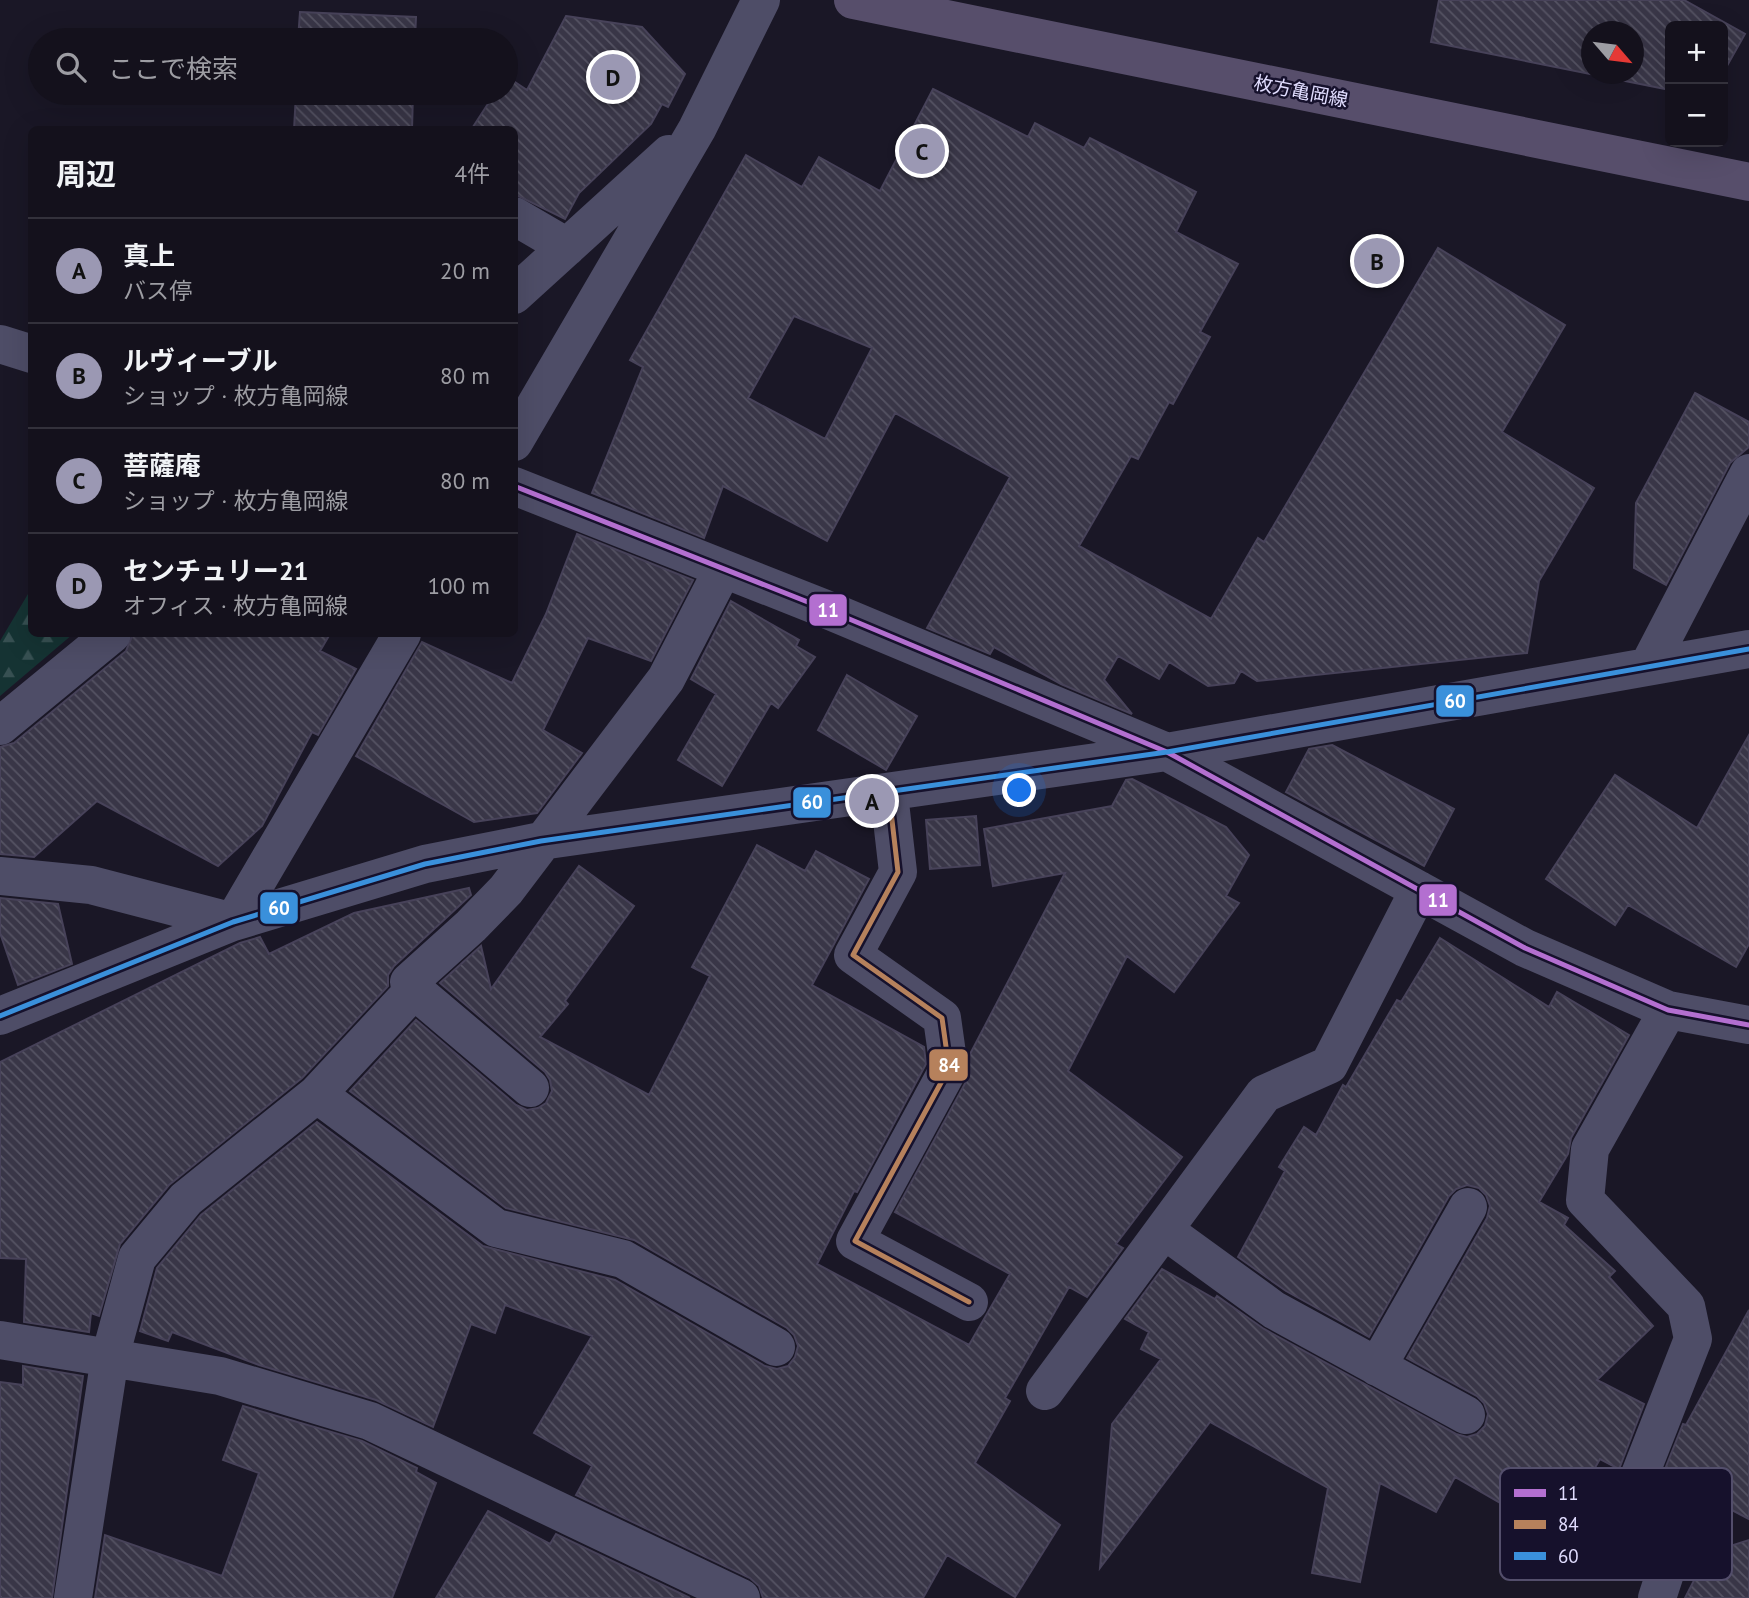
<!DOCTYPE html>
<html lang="ja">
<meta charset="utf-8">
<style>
body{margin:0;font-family:"PT Sans","Noto Sans JP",sans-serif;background:#1d1a25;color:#f1f3f6}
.controls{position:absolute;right:21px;top:21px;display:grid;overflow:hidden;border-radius:10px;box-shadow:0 7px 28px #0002}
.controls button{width:63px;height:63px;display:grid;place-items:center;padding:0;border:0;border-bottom:2px solid #33313b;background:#14111c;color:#f1f3f6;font:35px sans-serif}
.compass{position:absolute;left:1581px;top:21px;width:63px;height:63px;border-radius:50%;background:#14111c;box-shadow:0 7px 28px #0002;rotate:118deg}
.you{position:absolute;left:1020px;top:791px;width:24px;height:24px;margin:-18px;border:5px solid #fff;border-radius:50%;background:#1a73e8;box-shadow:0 0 0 10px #1a73e833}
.badge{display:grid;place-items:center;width:46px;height:46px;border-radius:50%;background:#9b98b3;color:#111;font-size:23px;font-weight:700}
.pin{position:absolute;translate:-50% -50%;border:4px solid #fff;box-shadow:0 2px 7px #0006}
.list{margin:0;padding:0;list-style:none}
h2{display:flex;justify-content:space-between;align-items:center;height:91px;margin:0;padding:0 28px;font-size:30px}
h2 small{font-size:23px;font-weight:400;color:#9d9da3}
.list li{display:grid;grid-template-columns:46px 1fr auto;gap:21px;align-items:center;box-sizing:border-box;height:105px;padding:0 28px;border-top:2px solid #33313b}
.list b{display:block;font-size:26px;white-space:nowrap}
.list p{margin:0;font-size:23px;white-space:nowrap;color:#9d9da3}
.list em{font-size:23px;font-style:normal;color:#9d9da3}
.icon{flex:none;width:38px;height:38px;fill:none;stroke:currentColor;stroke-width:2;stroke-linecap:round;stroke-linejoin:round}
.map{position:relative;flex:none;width:1749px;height:1598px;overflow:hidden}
.search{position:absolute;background:#14111c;box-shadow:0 7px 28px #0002;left:28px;top:28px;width:490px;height:77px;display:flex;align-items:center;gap:18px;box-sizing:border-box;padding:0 24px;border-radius:38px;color:#9d9da3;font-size:26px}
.panel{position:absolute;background:#14111c;box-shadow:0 7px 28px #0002;left:28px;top:126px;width:490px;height:511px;border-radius:10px}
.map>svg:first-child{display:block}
</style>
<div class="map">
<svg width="1749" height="1598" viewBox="0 0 1749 1598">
<defs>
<pattern id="forest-firs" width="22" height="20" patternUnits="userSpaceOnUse" patternTransform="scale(1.75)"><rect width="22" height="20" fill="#153333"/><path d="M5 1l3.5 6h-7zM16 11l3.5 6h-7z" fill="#375052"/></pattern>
<pattern id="building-back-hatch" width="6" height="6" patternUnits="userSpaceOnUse" patternTransform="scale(1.75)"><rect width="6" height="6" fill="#393647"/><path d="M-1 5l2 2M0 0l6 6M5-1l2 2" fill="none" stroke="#555363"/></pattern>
</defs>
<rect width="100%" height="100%" fill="#1a1726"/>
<path fill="url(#forest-firs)" d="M31,589L32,634H73L0,696V641Z"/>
<path fill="url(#building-back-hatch)" stroke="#474259" stroke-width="2" fill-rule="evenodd" d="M1439,0H1684L1745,34L1723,73V26H1670V90L1431,42ZM1592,32H1634V74H1592Z
M300,12L416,17L415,40H298Z
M566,16L642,27L685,74L668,107L662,104L651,124L579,193L565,219L514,194V130H471L495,93H506V76L527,90Z
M933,89L1028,137L1035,123L1084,148L1090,138L1196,192L1176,232L1238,264L1200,332L1210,337L1173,404L1169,402L1138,459L1131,456L1079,546L1211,619L1258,538L1264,542L1438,248L1565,325L1502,432L1594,488L1539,581L1527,653L1257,681L1241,671L1234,683L1208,686L1169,662L1159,679L1118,656L1104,680L1132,714L1061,684L994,647L990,654L927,628L1010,477L895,413L827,541L723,486L704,538L592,493L643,367L630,360L746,155L802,187L819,157L880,191ZM794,316L872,348L825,439L748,398Z
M296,93H413L412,130H294Z
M1695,393L1749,422V447L1730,463L1666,585L1634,568L1636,503Z
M577,534L693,580L651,661L588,638L543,730L582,753L537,813L474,822L356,756L422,642L512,683L546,614Z
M731,601L799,640L796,646L815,657L778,708L771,703L722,786L678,760L716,694L691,679Z
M133,634H330L320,651L356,669L318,735L312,732L262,826L218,866L97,801L34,857L0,854V747L14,743L126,651Z
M847,675L917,716L886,770L818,730Z
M1749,735V944L1736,967L1628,905L1615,925L1546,879L1615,775L1697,828Z
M1332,745L1454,809L1424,866L1286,792L1309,749Z
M1132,779L1226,827L1249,855L1226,896L1239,903L1174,992L1127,956L1068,1071L1182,1157L1116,1244L1123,1248L1087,1297L1069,1287L1005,1398L1010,1401L975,1463L1060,1525L1015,1597L947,1555L923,1598H763L759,1586L750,1578L576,1495L592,1466L534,1433L592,1336L505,1305L495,1333L471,1324L433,1427L376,1400L259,1365L172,1332L168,1341L140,1331L157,1268L201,1215L317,1122L483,1246L615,1280L765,1366L777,1369L788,1366L795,1357L798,1346L794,1335L787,1328L634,1240L506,1208L350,1091L416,1020L516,1105L527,1110L538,1108L546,1103L552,1091L550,1080L545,1072L440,983L481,946L491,989L579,866L634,906L565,1001L568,1004L540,1037L649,1095L710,976L692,967L757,845L805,871L816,851L869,879L812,985L924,1047L926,1064L857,1192L854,1191L817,1264L969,1345L1010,1274L895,1212L968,1078L969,1056L1065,873L993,886L984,829L1112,806L1126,780Z
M976,816L980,865L930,869L926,820Z
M469,888L471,895L394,966L388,975V986L302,1078L169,1185L120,1244L99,1316L91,1313L89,1332L24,1322L26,1259L0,1258V1062L240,943L260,937L269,954L354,913Z
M0,898L58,904L72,964L18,985L0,933Z
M1440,938L1549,1007L1557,992L1629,1035L1571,1138L1568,1154L1539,1202L1568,1218L1564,1225L1615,1271L1609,1277L1653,1326L1597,1380L1644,1404L1619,1469L1600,1459L1556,1535L1455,1477L1436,1512L1380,1483L1360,1582L1312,1573L1328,1488L1210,1422L1100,1568L1112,1424L1161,1359L1141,1349L1149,1332L1125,1319L1162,1269L1215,1299L1217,1296L1264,1329L1456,1434L1467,1437L1477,1434L1485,1426L1488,1414L1484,1403L1477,1396L1407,1358L1487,1218L1490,1206L1486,1195L1479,1188L1467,1185L1456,1189L1449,1196L1369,1337L1286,1291L1238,1257L1285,1171L1279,1167L1304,1127L1316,1135L1343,1085L1346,1087L1397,1000L1401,1002Z
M1749,1310V1519L1663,1474L1683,1424L1686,1425Z
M23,1366L83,1376L52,1598H0V1382L23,1385Z
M243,1406L362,1441L417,1468L416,1472L436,1483L392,1598H95L105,1535L222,1576L259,1473L223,1460Z
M488,1511L550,1544L556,1534L690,1598H436Z
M1749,1540V1598H1685L1708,1553Z"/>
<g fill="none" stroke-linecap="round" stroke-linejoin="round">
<path stroke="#4e4d67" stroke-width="38" d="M514,216L567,247
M514,295L669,154
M0,344L32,354
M514,442L697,129L761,0
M514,486L823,608L1167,752L1525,948L1668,1010L1749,1025
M1649,665L1749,473
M0,726L112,634
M889,794L898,872L853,955L942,1018L949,1068L855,1241L969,1302
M0,876L91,885L233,922L402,634
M414,990L530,1088
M0,1016L233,922L425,864L541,841L1167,752L1749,649
M317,1094L496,1228L623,1259L776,1347
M1164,1230L1274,1310L1466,1415
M0,1340L220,1376L370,1421L741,1598
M1377,1367L1468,1207
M1045,1391L1264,1094L1329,1065L1419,890
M73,1598L110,1357L137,1258L186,1199L317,1094L414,990L409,982L471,926L506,890L666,679L723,569
M1657,1598L1674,1546H1612L1693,1339L1686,1306L1585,1200L1590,1149L1668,1010"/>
<path stroke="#574e6b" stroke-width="38" d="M853,0L1749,182"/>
<defs>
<path id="bus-1" d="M514,486L823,608L1167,752L1525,948L1668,1010L1749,1025"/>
<path id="bus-2" d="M889,794L898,872L853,955L942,1018L949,1068L855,1241L969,1302"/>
<path id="bus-3" d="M0,1016L233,922L425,864L541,841L1167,752L1749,649"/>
</defs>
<use href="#bus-1" stroke="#16112c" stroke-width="10"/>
<use href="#bus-2" stroke="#16112c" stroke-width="10"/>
<use href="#bus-3" stroke="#16112c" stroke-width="10"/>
<use href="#bus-1" stroke="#b36fd0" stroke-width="5"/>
<use href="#bus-2" stroke="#b6815c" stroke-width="5"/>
<use href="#bus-3" stroke="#3a90db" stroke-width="5"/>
</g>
<g text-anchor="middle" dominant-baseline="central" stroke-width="5" stroke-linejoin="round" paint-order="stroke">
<g font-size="19" fill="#e1ddff" stroke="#16112c">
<text transform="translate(1301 91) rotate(11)">枚方亀岡線</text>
</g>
</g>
<rect x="1500" y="1468" width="232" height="112" rx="10" fill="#16112c" stroke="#534e6b" stroke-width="2"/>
<rect x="1514" y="1489" width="32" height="8" fill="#b36fd0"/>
<rect x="1514" y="1520" width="32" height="9" fill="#b6815c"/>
<rect x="1514" y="1552" width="32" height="8" fill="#3a90db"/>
<g font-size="19" fill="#e1ddff">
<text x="1558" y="1500">11</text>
<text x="1558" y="1531">84</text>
<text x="1558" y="1563">60</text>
</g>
<g stroke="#16112c" stroke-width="2.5">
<rect x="808" y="593" width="40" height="34" rx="7" fill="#b36fd0"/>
<rect x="1435" y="684" width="40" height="34" rx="7" fill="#3a90db"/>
<rect x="792" y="786" width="40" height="33" rx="7" fill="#3a90db"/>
<rect x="1418" y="883" width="40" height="34" rx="7" fill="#b36fd0"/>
<rect x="259" y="891" width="40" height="34" rx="7" fill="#3a90db"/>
<rect x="928" y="1048" width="41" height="34" rx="7" fill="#b6815c"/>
</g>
<g font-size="19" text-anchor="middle" font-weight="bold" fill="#fff">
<text x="828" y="617">11</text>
<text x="1455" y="708">60</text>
<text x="812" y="809">60</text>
<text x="1438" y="907">11</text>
<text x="279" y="915">60</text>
<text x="949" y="1072">84</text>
</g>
</svg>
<div class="controls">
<button>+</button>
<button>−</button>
</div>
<svg class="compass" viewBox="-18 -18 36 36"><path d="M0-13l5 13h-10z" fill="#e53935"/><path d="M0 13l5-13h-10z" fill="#9d9da3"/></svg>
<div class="you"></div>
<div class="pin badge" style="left:872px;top:801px">A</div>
<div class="pin badge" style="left:1377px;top:261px">B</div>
<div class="pin badge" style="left:922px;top:151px">C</div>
<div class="pin badge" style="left:613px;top:77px">D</div>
<div class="search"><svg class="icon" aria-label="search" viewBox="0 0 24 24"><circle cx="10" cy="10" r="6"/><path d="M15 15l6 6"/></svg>ここで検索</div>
<section class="panel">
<h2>周辺<small>4件</small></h2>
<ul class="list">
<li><span class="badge">A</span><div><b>真上</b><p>バス停</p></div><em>20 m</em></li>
<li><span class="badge">B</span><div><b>ルヴィーブル</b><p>ショップ · 枚方亀岡線</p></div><em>80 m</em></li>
<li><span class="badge">C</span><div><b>菩薩庵</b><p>ショップ · 枚方亀岡線</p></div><em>80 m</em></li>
<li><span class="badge">D</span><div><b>センチュリー21</b><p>オフィス · 枚方亀岡線</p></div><em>100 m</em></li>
</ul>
</section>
</div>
